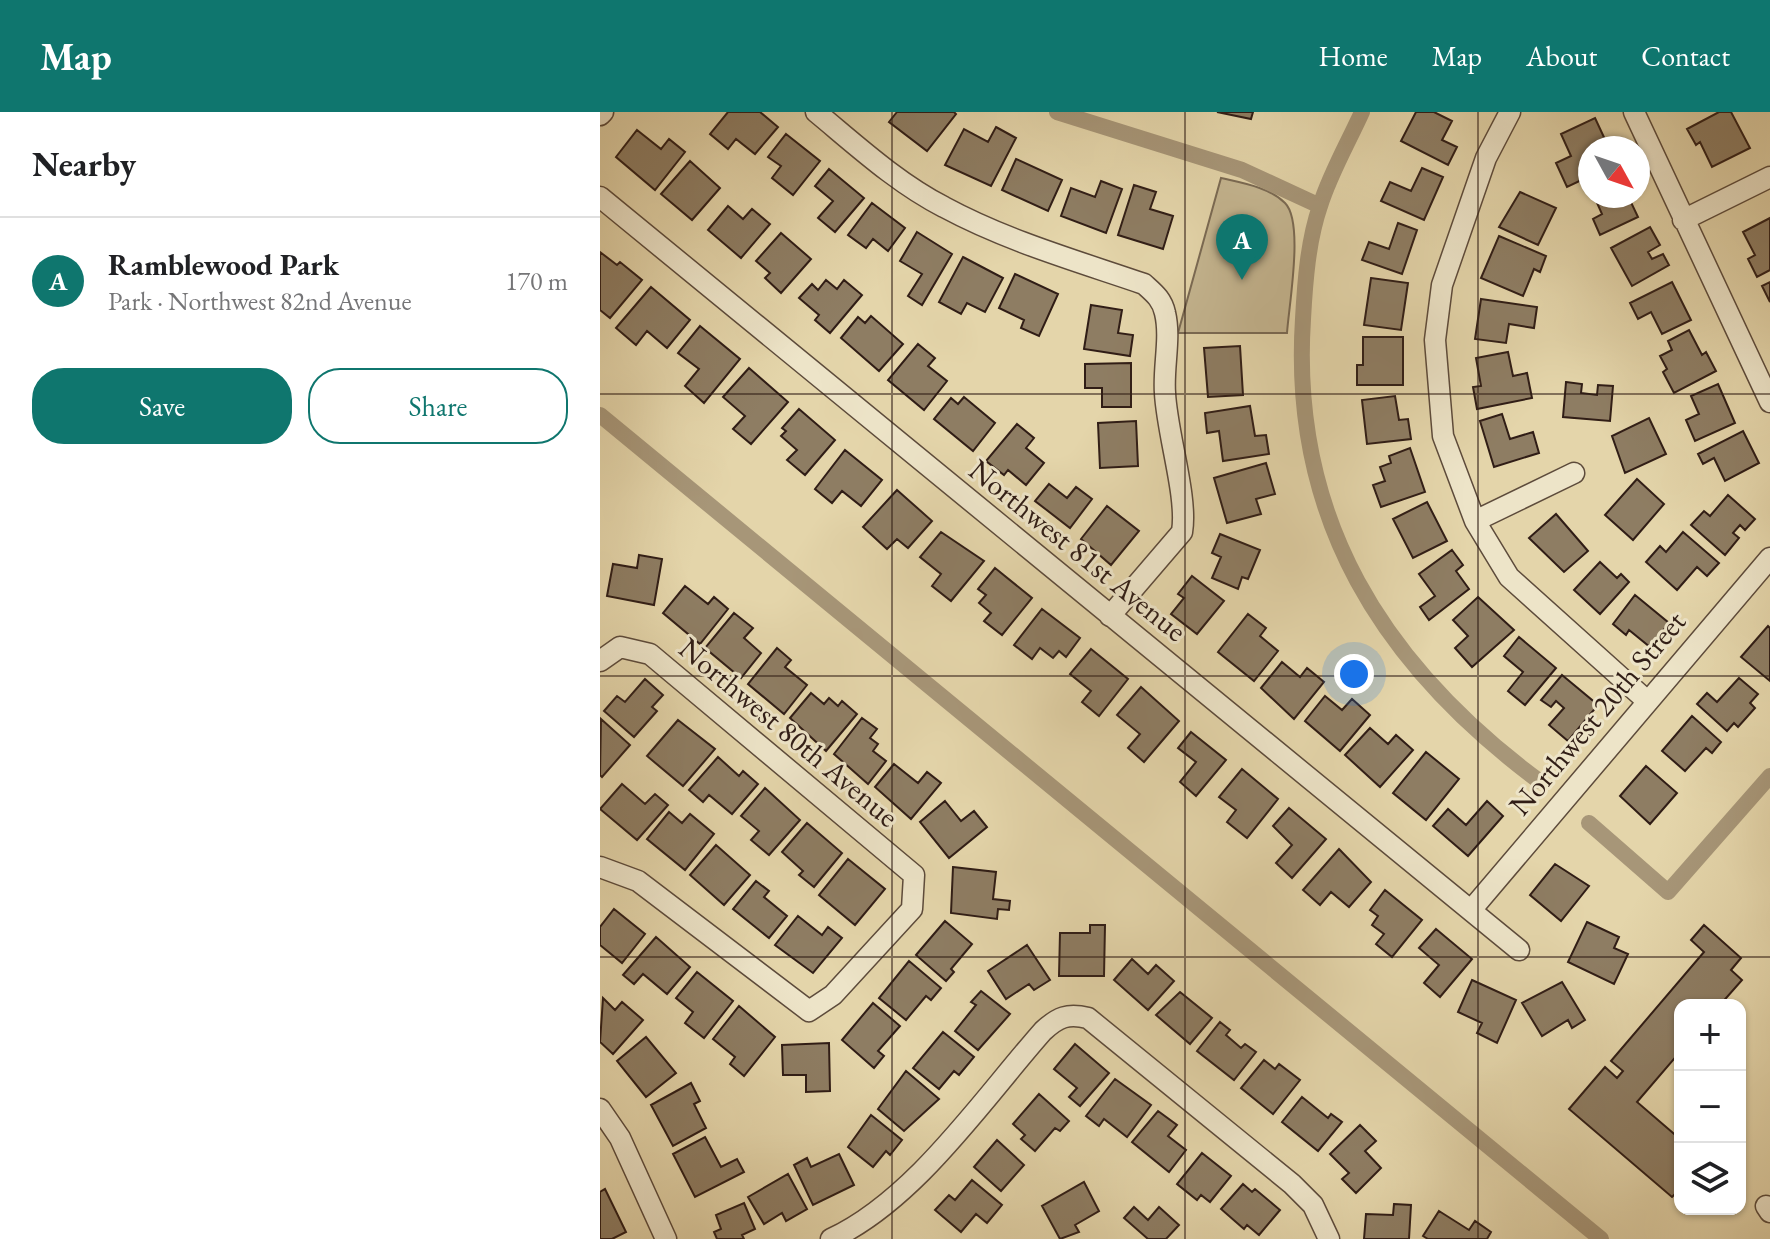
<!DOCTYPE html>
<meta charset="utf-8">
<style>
body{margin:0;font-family:"EB Garamond",serif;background:#f2f2f2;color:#202124}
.controls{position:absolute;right:24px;bottom:24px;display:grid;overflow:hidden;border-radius:16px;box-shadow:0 2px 6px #0004}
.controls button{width:72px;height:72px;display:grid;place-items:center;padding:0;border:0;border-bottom:2px solid #e0e0e0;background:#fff;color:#202124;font:40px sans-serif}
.compass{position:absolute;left:978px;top:24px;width:72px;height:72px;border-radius:50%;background:#fff;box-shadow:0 2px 6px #0004;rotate:130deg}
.you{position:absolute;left:754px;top:562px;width:28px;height:28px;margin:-20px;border:6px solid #fff;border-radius:50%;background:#1a73e8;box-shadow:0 0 0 12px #1a73e833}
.badge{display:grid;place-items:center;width:52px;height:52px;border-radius:50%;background:#0f766e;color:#fff;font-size:26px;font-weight:700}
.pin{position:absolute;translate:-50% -66px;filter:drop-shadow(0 2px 4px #0008)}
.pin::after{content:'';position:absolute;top:42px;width:28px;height:24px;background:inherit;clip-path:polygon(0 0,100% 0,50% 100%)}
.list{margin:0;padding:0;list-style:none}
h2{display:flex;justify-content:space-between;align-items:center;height:104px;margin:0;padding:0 32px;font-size:34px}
h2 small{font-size:26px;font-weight:400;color:#757577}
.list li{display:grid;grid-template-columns:52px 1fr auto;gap:24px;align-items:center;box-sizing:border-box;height:128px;padding:0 32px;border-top:2px solid #e0e0e0}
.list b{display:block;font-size:30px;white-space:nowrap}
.list p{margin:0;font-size:26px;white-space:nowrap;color:#757577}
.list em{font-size:26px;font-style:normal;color:#757577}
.actions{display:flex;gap:16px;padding:24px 32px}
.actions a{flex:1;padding:18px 0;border:2px solid #0f766e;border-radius:32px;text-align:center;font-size:28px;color:#0f766e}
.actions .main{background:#0f766e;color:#fff}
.icon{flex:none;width:44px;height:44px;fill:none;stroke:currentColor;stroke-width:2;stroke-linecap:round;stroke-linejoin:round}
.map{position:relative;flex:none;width:1170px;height:1127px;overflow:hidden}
header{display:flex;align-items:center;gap:48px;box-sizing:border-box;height:112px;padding:0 40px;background:#0f766e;color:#fff}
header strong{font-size:38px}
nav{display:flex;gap:44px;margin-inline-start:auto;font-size:28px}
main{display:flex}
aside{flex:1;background:#fff}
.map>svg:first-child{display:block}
</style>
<header>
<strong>Map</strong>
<nav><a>Home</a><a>Map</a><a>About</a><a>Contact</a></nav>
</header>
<main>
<aside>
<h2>Nearby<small></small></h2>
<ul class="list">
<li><span class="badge">A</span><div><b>Ramblewood Park</b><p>Park · Northwest 82nd Avenue</p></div><em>170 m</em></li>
</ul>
<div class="actions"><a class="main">Save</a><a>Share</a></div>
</aside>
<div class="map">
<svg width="1170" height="1127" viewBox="0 0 1170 1127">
<rect width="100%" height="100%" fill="#e4d5aa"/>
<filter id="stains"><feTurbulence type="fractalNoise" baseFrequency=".0025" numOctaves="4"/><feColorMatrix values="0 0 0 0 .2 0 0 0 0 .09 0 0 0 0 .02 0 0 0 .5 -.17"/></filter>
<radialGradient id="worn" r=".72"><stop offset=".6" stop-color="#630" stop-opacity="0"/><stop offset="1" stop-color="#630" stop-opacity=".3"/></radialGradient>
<path fill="#c5b691" stroke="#7a6a54" stroke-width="2" d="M621,66C642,71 669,75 685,91C704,110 689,192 687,221H578Z"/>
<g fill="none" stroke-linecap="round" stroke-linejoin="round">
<path stroke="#a79678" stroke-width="16" d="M457,0L642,58L720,94
M762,0C748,31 730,62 720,94C708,129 705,170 703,207C690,407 783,553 939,669
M0,303L1001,1127
M989,711L1068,780L1170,664"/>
</g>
<path fill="#8e7d63" stroke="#301d16" stroke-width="2" d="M128,0H160L178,15L155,42L136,27L128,37L110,22Z
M297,0H354L356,2L327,39L289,10Z
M617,0H653L651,7Z
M816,0H834L852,9L842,28L857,35L848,53L801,29Z
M1119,0H1131L1150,36L1112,55L1100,30L1096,33L1087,17Z
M995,6L1009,36H990V64L967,75L956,51L971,44L961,22Z
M396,15L416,26L391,74L345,53L364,17L388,30Z
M37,18L61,37L69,27L85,40L55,78L16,45Z
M186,22L220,49L193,83L172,66L181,54L168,45Z
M416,47L462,68L448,99L402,78Z
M90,49L120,76L92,108L61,82Z
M822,56L843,65L824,108L781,89L790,70L811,79Z
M229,57L264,86L235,120L218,106L233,89L215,74Z
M501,69L522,77L506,121L461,104L471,76L495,85Z
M534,73L556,80L550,97L573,104L563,137L518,123Z
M920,80L956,96L938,133L899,115Z
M994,84H1028L1038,105L1000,123L993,107L1002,102Z
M272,91L305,116L288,139L273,127L266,136L248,123Z
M128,94L143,107L152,97L170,112L141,146L108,118Z
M1170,106V158L1157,165L1148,147L1155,143L1143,120Z
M798,111L817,118L802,162L762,148L769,130L789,137Z
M1050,115L1060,133L1048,140L1052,147L1063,142L1069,153L1032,174L1011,136Z
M317,120L352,142L322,193L308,184L322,162L300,149Z
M181,121L211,147L181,181L165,166L170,161L156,149Z
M899,124L946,144L940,160L934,157L923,184L881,166Z
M0,140L17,153L20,150L42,168L10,206L0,198Z
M363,145L403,166L385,200L367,191L361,202L339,190Z
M415,162L458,182L439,224L421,216L424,208L399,196Z
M771,166L808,171L801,218L764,213Z
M226,168L237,177L244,168L262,183L230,221L215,208L219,203L199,186L212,172L218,178Z
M1072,170L1091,208L1062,222L1051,200L1038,207L1030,191Z
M1170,170V190L1162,174Z
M51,175L90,208L67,236L47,219L36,233L16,216Z
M881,187L937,195L934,216L909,212L906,231L875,227Z
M491,193L522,198L518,221L533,223L530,244L484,237Z
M271,204L303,232L279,259L241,226L258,205L265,211Z
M100,214L140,247L104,291L85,274L99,257L78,241Z
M1089,218L1102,243L1106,240L1116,259L1074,281L1063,260L1067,257L1060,244L1072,238L1068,229Z
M763,225H803V273H757V253H763Z
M318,232L335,246L328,254L347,269L324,298L288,268Z
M640,234L643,283L608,285L604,236Z
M908,240L913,264L927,261L932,286L877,297L873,275L881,274L876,246Z
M531,251V295H502V276H485V252Z
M149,256L188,290L151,332L133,317L145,304L123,285Z
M966,270L982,272L981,281L997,283L998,273L1013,274L1010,309L963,305Z
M1118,272L1135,311L1095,329L1086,308L1099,302L1091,284Z
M795,284L799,308L808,307L811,327L767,332L762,288Z
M364,285L395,311L373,339L334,307L351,286L358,292Z
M650,294L655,324L666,323L669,342L623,349L619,319L607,321L605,301Z
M199,297L235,328L205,363L187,348L197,338L181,324L186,319L182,316Z
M902,302L910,327L933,320L939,341L894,355L880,309Z
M1049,306L1066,342L1025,361L1012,324Z
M536,309L538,354L500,356L498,311Z
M417,312L434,326L426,336L444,351L426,373L408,358L404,363L386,349Z
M1143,319L1159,351L1125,369L1114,346L1103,352L1098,342Z
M810,336L825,380L781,395L773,373L785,369L780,355L791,351L789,344Z
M245,338L282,368L261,394L242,379L232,391L215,377Z
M666,351L675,382L656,387L661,402L627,411L614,366Z
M1037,367L1064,392L1033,428L1005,403Z
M449,372L467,386L476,375L492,387L470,416L435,389Z
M297,378L332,409L308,436L297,427L287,437L263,415Z
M1128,383L1155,407L1145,418L1140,413L1133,421L1139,426L1125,443L1091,413L1104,399L1110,404Z
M827,390L847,429L813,446L793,407Z
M507,394L539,419L511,453L481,427Z
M956,402L988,439L964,460L929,426Z
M341,420L384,449L351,489L332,474L341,462L320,445Z
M1083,420L1119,451L1107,464L1097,455L1077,478L1046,450L1060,434L1066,440Z
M620,422L660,438L648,467L642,465L638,477L612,466L621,445L612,441Z
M852,438L863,453L856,459L869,477L829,508L820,495L835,484L819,462Z
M39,443L62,447L54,493L7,484L13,452L37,456Z
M1000,450L1017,466L1021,462L1029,470L1000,502L974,478Z
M395,456L432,486L402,523L384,509L391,501L379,491L386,483L378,477Z
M592,464L624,489L597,522L571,502L584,486L578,482Z
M85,474L108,492L114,485L128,497L100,532L63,501Z
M1035,483L1069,511L1050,535L1029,518L1026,523L1013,512Z
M878,485L914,518L872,555L855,536L868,524L853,508Z
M442,497L480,526L466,545L459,539L453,546L440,536L432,547L414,533Z
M134,501L153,516L144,526L161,541L141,566L105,536Z
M648,502L666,516L660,524L678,539L654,569L618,540Z
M1168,514L1170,516V569L1141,545Z
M919,525L956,556L925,593L908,579L923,560L904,544Z
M177,536L191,548L185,555L207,573L184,602L148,572Z
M491,537L528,567L499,604L482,590L491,579L470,562Z
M682,550L700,565L707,556L724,570L694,607L661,576Z
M962,563L998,593L968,629L949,613L964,596L956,589L951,595L941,588Z
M1139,566L1158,582L1150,591L1155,596L1138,615L1134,611L1127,619L1097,592L1107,581L1117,590Z
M45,567L63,583L52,595L57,599L34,625L4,599L17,584L25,590Z
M541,575L579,609L544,650L528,636L540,622L517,603Z
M211,581L224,592L229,586L238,594L242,589L257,602L226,639L190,606Z
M725,584L742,598L752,587L770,603L740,639L705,609Z
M1092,604L1121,630L1112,641L1106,636L1085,659L1062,639Z
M262,606L277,617L270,626L278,632L273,639L286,649L268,672L234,642Z
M1,607L30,633L2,665L0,663Z
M78,608L115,637L83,674L47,644Z
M770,616L788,632L796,623L813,638L780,675L745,643Z
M591,620L626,648L596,684L580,670L596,650L578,636Z
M826,640L859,667L826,708L793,681Z
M118,645L139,664L143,659L158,672L132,702L109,683L103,690L89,678Z
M294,652L318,671L327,660L341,671L311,707L275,675Z
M1046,654L1077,681L1050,712L1020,684Z
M642,657L678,687L647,726L627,710L636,698L619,685Z
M22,672L45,692L55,682L68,693L37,728L0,697Z
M165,676L200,708L169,743L151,728L159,719L141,704Z
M345,689L361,709L374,699L387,715L349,746L320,710Z
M887,689L903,704L868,744L833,714L848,697L866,713Z
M689,696L726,727L692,766L676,751L692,733L673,714Z
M69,700L82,711L90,702L114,722L85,758L47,727Z
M207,711L242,741L214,775L199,763L203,759L182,740Z
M116,733L150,763L124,793L90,763Z
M739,737L771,770L749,795L731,780L720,793L703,778Z
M248,747L285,777L255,813L219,783Z
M955,752L989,774L961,809L930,783Z
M353,755L396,760L393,787L410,789L409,798L398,797L397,807L351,801Z
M156,769L169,779L164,785L187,804L169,826L133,797Z
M785,778L822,808L792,845L776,832L784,822L772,813L778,804L770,798Z
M14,797L45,822L22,851L0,833V815Z
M198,804L222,823L228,815L242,826L213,861L175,833Z
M345,809L372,832L351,857L354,860L346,869L316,843Z
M987,810L1019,825L1014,836L1028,842L1014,872L968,850Z
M490,813H505L504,864H459L460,821H490Z
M1104,813L1141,846L1131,858L1142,868L1120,893H1080V940L1037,990L1080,1027V1088L1074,1083L1072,1085L969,997L1005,955L1017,966L1023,959L1011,949L1104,840L1091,828Z
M836,817L872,847L840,885L824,871L839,853L819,836Z
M56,825L90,855L67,882L43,862L34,872L23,863Z
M427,833L450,868L434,878L429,872L406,887L388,859Z
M532,847L548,862L556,853L574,869L548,898L514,868Z
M309,849L341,876L331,888L326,884L306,908L279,886Z
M97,860L133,889L104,926L85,911L93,900L76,886Z
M872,868L916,888L897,931L877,921L882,911L858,900Z
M962,870L985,908L972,916L968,908L942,924L922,891Z
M381,879L410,902L378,938L355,919L376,893L371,890Z
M580,880L612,906L590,932L556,903Z
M3,886L15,898L22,890L43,908L13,942L0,930Z
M273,891L300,914L278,939L284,944L274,956L242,928Z
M139,894L175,925L144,964L130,952L135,945L113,927Z
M620,910L630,918L626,923L641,936L645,932L656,940L634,968L597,939Z
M343,920L374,945L359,963L354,959L339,977L313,956Z
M46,925L76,961L46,985L17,949Z
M229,931L230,979L206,980V963H183L182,933Z
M475,932L509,961L480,994L469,985L477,976L454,957Z
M664,948L675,957L679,952L700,968L673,1002L641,976Z
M306,959L339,987L304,1019L278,997Z
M515,967L551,993L527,1025L504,1007L499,1014L486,1004Z
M91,971L100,989L94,992L106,1016L73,1034L51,993Z
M439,982L469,1009L460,1019L455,1016L435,1039L421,1027L425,1023L413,1012Z
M702,985L728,1006L731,1002L742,1010L718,1039L682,1010Z
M558,999L577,1013L568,1024L586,1038L569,1060L532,1030Z
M271,1003L302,1028L290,1043L286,1039L273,1055L248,1035Z
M760,1013L776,1029L765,1039L781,1056L756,1081L742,1067L749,1061L730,1042Z
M105,1025L121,1055L137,1047L144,1060L95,1085L73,1042Z
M397,1028L424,1053L401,1079L374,1055Z
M602,1041L631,1064L610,1090L601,1083L597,1088L577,1072Z
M239,1042L254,1073L213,1093L194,1053L207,1046L211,1055Z
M188,1062L207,1097L186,1109L182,1101L164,1112L148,1085Z
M372,1068L402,1093L387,1111L376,1102L361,1120L335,1098L349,1083L355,1088Z
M484,1070L499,1099L475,1113L479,1120L460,1127L442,1094Z
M643,1072L652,1080L655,1077L680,1098L659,1123L647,1113L644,1117L621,1097Z
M5,1077L26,1120L12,1127H0V1080Z
M144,1091L155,1117L142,1123L144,1127H117L114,1120L121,1117L116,1103Z
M794,1092L811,1093L809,1127H764L766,1102L793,1103Z
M534,1095L548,1108L559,1095L579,1113L566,1127H548L524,1106Z
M839,1099L869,1118L875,1109L891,1120L887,1127H828L823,1124Z"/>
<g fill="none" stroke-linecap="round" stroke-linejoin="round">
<defs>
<path id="minor" d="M216,0C256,33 297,71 344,95C407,129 477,149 544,172C554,181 562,187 565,201C571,226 563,255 565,281C567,322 588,385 582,420L510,504
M910,0L886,46L842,173L835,228L843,324L875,409L909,465L1046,588
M1034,0L1170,290
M0,3L3,0
M0,85L919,838
M1083,108L1170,65
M875,409L974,361
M0,549L20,535L50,542L314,763L312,797L233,883L209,899L38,769L0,755
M872,797L1170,446
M0,997L20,1026L66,1127
M1166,1094L1170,1100
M231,1127C315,1088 382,988 443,919C458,905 468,901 488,906L692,1072L713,1093L729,1127"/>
</defs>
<use href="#minor" stroke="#5d4b3b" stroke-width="23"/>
<use href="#minor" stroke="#ede4c8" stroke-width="20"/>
</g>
<path fill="none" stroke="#301d16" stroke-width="2" stroke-opacity="0.55" d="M292,0V1127M585,0V1127M878,0V1127M0,282H1170M0,564H1170M0,845H1170"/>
<g text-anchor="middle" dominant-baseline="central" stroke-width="6" stroke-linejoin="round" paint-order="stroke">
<g font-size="30" fill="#301d16" stroke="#ede4c8">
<text transform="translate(478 438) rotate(39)">Northwest 81st Avenue</text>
<text transform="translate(997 601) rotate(-50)">Northwest 20th Street</text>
<text transform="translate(189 620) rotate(40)">Northwest 80th Avenue</text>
</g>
</g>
<rect width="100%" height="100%" filter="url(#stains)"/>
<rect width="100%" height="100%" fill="url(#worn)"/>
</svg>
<div class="controls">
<button>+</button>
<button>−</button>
<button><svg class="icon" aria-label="layers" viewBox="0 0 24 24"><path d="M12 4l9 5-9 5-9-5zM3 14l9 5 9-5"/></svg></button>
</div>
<svg class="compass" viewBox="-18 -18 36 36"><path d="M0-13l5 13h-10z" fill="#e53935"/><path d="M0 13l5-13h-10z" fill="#757577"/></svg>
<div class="you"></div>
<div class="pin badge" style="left:642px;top:168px">A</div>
</div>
</main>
